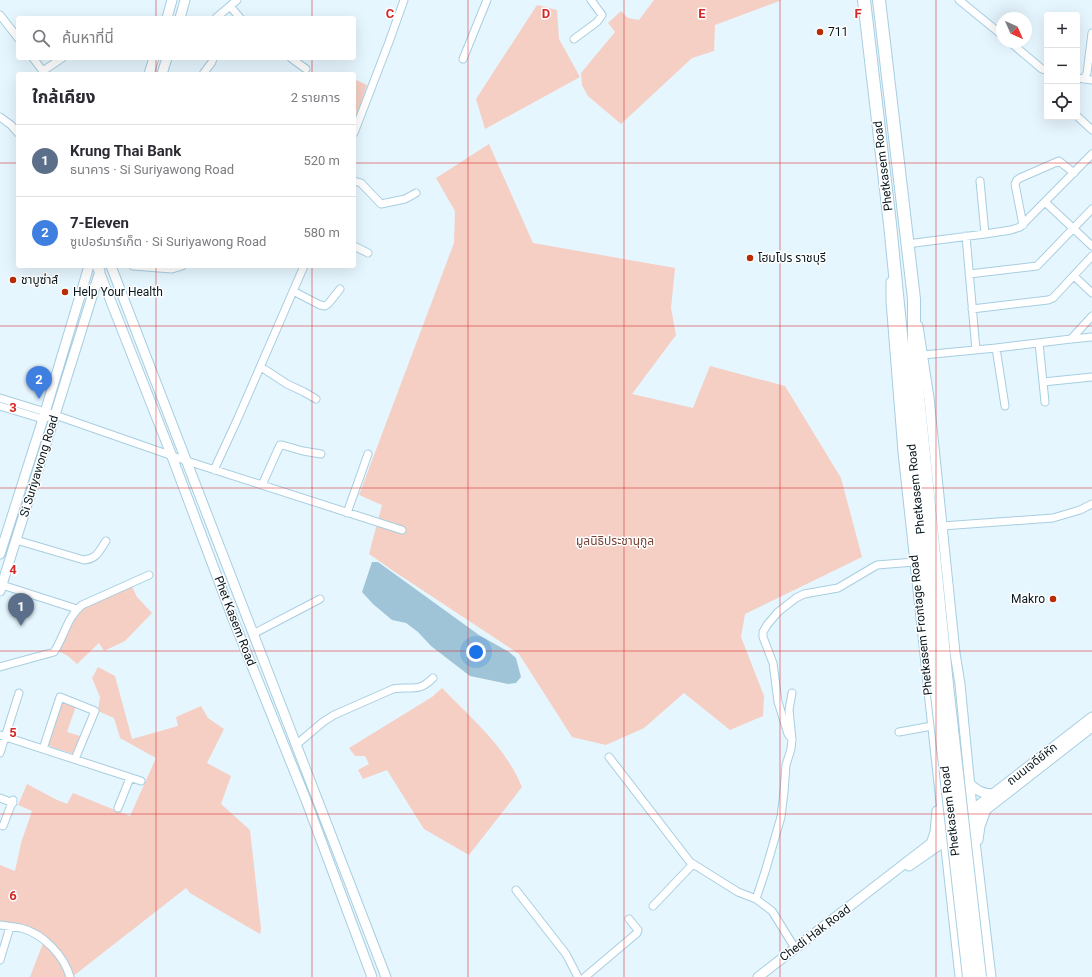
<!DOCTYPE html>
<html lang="th">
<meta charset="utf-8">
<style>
body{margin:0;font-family:Roboto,"Noto Sans Thai",sans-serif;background:#f7f7f7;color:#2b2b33}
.controls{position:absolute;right:12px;top:12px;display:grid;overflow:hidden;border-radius:4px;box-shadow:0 4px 16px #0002}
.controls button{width:36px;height:36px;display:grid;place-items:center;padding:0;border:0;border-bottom:1px solid #e1e1e2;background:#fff;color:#2b2b33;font:20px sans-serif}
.compass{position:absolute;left:996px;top:12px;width:36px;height:36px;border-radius:50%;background:#fff;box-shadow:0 4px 16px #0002;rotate:135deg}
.you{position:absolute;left:476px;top:652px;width:14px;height:14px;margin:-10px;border:3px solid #fff;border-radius:50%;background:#1a73e8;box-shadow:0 0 0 6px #1a73e833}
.badge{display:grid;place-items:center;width:26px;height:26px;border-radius:50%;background:#7c3aed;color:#fff;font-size:13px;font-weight:700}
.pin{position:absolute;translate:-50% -33px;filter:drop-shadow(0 1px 2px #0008)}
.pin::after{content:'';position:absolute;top:21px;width:14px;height:12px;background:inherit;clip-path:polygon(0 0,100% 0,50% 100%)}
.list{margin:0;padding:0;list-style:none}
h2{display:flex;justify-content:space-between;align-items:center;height:52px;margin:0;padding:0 16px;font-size:17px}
h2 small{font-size:13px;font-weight:400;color:#7c7c81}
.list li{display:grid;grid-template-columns:26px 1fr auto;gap:12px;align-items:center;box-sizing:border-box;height:72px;padding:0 16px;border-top:1px solid #e1e1e2}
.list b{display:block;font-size:15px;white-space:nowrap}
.list p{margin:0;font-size:13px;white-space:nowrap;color:#7c7c81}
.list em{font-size:13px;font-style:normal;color:#7c7c81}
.icon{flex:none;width:22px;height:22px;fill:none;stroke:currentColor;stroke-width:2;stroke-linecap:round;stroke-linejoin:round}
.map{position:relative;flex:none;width:1092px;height:977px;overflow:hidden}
.search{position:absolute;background:#fff;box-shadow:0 4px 16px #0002;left:16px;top:16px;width:340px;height:44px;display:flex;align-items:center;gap:10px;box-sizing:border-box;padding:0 14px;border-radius:4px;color:#7c7c81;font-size:15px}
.panel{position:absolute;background:#fff;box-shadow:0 4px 16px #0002;left:16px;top:72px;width:340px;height:196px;border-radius:4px}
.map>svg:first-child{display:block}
</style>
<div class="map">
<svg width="1092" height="977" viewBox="0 0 1092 977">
<rect width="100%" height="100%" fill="#e6f6fe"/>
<path fill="#f5cec4" d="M654,0H782L715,25L714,51L692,58L621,124L588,96L582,85L581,73L615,32L608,23L621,11L628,18L639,20Z
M537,5L557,10L559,39L580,77L485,129L476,99Z
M354,79L367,85L354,125Z
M489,144L533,243L675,268L671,308L676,335L632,394L693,408L710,366L785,386L841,478L862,557L745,614L741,637L764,696L763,716L730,730L684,693L644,728L606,745L572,737L519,654L392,570L369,554L382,505L359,495L454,243L455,211L436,178Z
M131,584L137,597L152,613L125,641L104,651L99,643L77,664L68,656L55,649L77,609Z
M98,667L115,676L132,739L178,726L176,717L201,706L208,718L224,729L207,763L231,776L221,804L250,830L261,929L260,934L190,893L186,888L72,977H30L45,938L0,923V865L15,871L21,843L32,811L18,805L27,784L55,799L67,804L73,793L130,816L156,758L120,738L114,718L98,711L100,697L92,678Z
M442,688C472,719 505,746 522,787L469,855L424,829L387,770L363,779L358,770L369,764L365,756H355L349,748L432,697Z
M62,700L76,706L67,732L80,736L74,754L48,746Z"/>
<path fill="#9fc4d7" d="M372,562H378L479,635L509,652L516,658L521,677L516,683L508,684L470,676L431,646L418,632L406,623L392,620L373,604L362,592Z"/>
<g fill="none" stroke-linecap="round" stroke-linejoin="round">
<defs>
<path id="street" d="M959,0L1002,35
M230,6L240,18
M0,15L18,38
M216,18L237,0
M574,39L597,22L602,15L591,0
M1010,42L1042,69L1047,70
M33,58L45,74
M291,58L306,69
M463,59L487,0
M43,71L62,58
M203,74L212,62L213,58
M1077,78L1092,80
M1084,79L1087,73L1092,33
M1077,116L1092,130
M0,117L11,125L18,133
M354,133L389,42L404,0
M354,181L361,183L381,204L405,199L416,193
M980,181L985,234
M1045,202L1092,246
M1023,225L1015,184L1017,180L1020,178L1059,161L1074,173
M966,236L976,350
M907,244L985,234L1011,230L1020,227L1092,154
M354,246L368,253
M133,266L172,269L182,266
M969,274L1037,266L1092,209
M1074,276L1092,293
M293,291L320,305L325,306L329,303L340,289
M972,309L1048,300L1053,298L1092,256
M1071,339L1092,316
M1039,343L1045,402
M996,348L1005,406
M923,355L996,348L1071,339L1092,337
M261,367L287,384L304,392L316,399
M1043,382L1092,377
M0,398L55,415L187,461L402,530
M0,406L43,419L47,417
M214,470L238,418L304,266
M262,485L280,445H282L303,451L321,454
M347,513L368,454
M942,526L1053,518L1080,510L1092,504
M16,540L84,560C97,559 99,551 106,541
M2,585L77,609
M253,634L320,599
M0,667L54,652C64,637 67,617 82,605L149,575
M899,732L932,726
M0,735L141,781
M792,739L788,734L778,702L773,663L763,637V632L767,625L778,612L796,598L804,594L838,588L877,565L914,562
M297,744L323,722L334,715L393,689C411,685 417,694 433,678
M43,749L60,697L95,711L75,759
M0,753L19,693
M609,757L690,862L738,892L756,899L772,911L795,948
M0,798L13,803
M118,808L130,778
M3,826L13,800
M516,890L566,954L578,977
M756,899L765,872L781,817L784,792L786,765L791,749L792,739L789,710L792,693
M653,906L693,864
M0,925C7,926 14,927 21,928C44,934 64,956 70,977
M0,960L10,927
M585,977L637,933L638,930L629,919"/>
<path id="secondary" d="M167,18L172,0
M180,18L185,0
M149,74L154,58
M162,74L167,58
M97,266L171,454L233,619L306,800L372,977
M111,266L386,977
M891,282V301L903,452L960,977
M918,326L929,398L955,653L960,684L976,850L991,977
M0,554L43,419L89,266
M0,591L100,271
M968,782C976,790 982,794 993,794
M967,814L1092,717
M969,823L1092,727
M978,840L980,826L986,810
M932,841L935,832L937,811
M909,866L948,839
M758,977L948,830"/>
<path id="highway" d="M864,0L890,224L936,686
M879,0L914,299V355L947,685"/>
</defs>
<use href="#street" stroke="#a7cee1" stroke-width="9"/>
<use href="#secondary" stroke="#a7cee1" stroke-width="11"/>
<use href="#highway" stroke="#a7cee1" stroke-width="14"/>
<use href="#street" stroke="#fff" stroke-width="7"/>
<use href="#secondary" stroke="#fff" stroke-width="9"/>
<use href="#highway" stroke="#fff" stroke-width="12"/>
<defs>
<path id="highway-bridge" d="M947,685L980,977
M936,686L969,977"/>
</defs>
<use href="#highway-bridge" stroke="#a7cee1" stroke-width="14" stroke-linecap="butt"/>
<use href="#highway-bridge" stroke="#fff" stroke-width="12"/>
</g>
<path fill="none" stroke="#d62828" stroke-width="1" stroke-opacity="0.55" d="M156,0V18M312,0V18M468,0V977M624,0V977M780,0V977M936,0V977M156,58V74M312,58V74M0,163H18M354,163H1092M156,266V977M312,266V977M0,326H1092M0,488H1092M0,651H1092M0,814H1092"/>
<g fill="#b72c03" stroke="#fff" stroke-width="1.5">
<circle cx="820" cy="32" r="4"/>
<circle cx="750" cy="258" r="4"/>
<circle cx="13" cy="280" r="4"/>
<circle cx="65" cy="292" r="4"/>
<circle cx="1053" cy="599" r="4"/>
</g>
<g text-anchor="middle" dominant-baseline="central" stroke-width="3" stroke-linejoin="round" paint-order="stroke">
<g font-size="12" fill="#08171d" stroke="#fff" text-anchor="start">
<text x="828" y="32">711</text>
<text x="758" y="258">โฮมโปร ราชบุรี</text>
<text x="21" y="280">ชาบูซ่าส์</text>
<text x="73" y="292">Help Your Health</text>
<text x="1045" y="599" text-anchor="end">Makro</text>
</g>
<g font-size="12" fill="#08171d" stroke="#fff">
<text transform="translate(883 166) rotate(-97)">Phetkasem Road</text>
<text transform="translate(39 466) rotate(-73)">Si Suriyawong Road</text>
<text transform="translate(916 489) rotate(-96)">Phetkasem Road</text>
<text transform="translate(235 621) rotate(69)">Phet Kasem Road</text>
<text transform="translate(921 625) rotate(-96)">Phetkasem Frontage Road</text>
<text transform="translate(1032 764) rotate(-38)">ถนนเจดีย์หัก</text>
<text transform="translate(950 811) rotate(-97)">Phetkasem Road</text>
<text transform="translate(815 933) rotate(-37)">Chedi Hak Road</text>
</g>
<g font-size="12" fill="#774134" stroke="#fff">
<text x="615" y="541">มูลนิธิประชานุกูล</text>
</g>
</g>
<g font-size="13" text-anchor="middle" font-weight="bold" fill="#d62828" stroke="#fff" stroke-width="3" stroke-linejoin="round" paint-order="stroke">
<text x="390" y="18">C</text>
<text x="546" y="18">D</text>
<text x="702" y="18">E</text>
<text x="858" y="18">F</text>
<text x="13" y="412">3</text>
<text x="13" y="574">4</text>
<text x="13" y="737">5</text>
<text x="13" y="900">6</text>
</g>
</svg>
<div class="controls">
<button>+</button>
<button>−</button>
<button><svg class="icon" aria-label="locate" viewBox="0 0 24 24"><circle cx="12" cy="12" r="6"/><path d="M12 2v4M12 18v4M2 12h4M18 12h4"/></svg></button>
</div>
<svg class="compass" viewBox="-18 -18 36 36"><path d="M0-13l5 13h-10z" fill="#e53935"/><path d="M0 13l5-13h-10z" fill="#7c7c81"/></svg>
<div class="you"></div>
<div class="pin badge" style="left:21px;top:626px;background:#5c6f8a">1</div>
<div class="pin badge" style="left:39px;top:399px;background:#3f7fe0">2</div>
<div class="search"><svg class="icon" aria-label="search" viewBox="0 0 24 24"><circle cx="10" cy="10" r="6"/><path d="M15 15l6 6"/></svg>ค้นหาที่นี่</div>
<section class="panel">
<h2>ใกล้เคียง<small>2 รายการ</small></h2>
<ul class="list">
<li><span class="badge" style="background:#5c6f8a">1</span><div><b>Krung Thai Bank</b><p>ธนาคาร · Si Suriyawong Road</p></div><em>520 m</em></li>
<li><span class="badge" style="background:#3f7fe0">2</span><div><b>7-Eleven</b><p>ซูเปอร์มาร์เก็ต · Si Suriyawong Road</p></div><em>580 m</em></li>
</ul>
</section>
</div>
